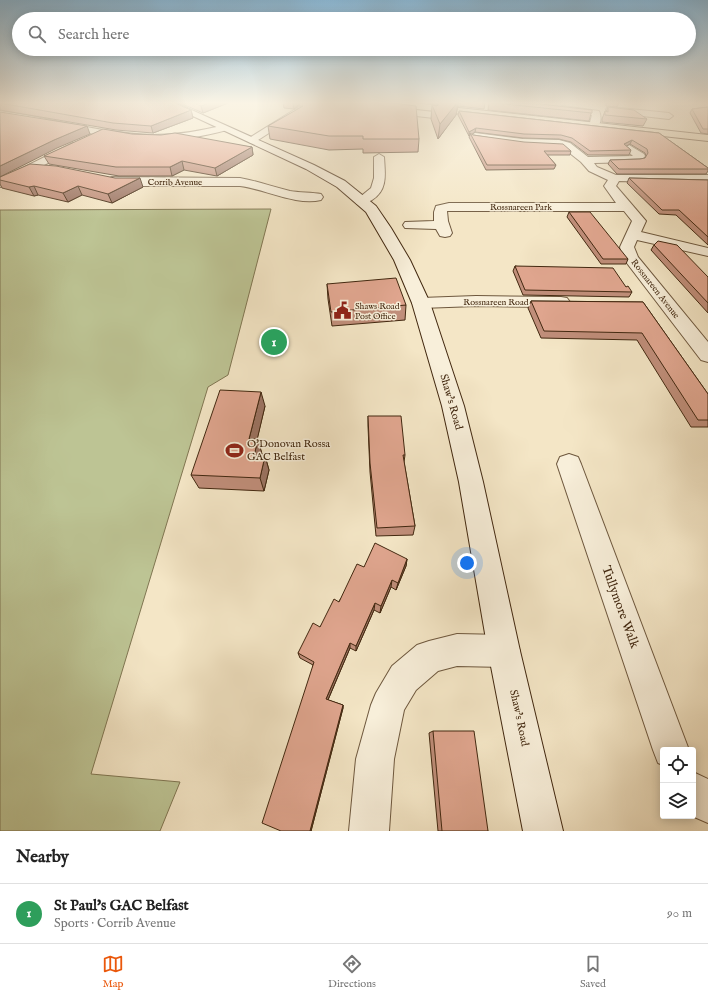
<!DOCTYPE html>
<meta charset="utf-8">
<style>
body{margin:0;font-family:"IM FELL English",serif;background:#f2f2f2;color:#222}
.controls{position:absolute;right:12px;bottom:12px;display:grid;overflow:hidden;border-radius:4px;box-shadow:0 2px 10px #0003}
.controls button{width:36px;height:36px;display:grid;place-items:center;padding:0;border:0;border-bottom:1px solid #e0e0e0;background:#fff;color:#222;font:20px sans-serif}
.you{position:absolute;left:467px;top:563px;width:14px;height:14px;margin:-10px;border:3px solid #fff;border-radius:50%;background:#1a73e8;box-shadow:0 0 0 6px #1a73e833}
.badge{display:grid;place-items:center;width:26px;height:26px;border-radius:50%;background:#ea580c;color:#fff;font-size:13px;font-weight:700}
.pin{position:absolute;translate:-50% -50%;border:2px solid #fff;box-shadow:0 1px 4px #0006}
.list{margin:0;padding:0;list-style:none}
h2{display:flex;justify-content:space-between;align-items:center;height:52px;margin:0;padding:0 16px;font-size:17px}
h2 small{font-size:13px;font-weight:400;color:#767676}
.list li{display:grid;grid-template-columns:26px 1fr auto;gap:12px;align-items:center;box-sizing:border-box;height:60px;padding:0 16px;border-top:1px solid #e0e0e0}
.list b{display:block;font-size:15px;white-space:nowrap}
.list p{margin:0;font-size:13px;white-space:nowrap;color:#767676}
.list em{font-size:13px;font-style:normal;color:#767676}
.icon{flex:none;width:22px;height:22px;fill:none;stroke:currentColor;stroke-width:2;stroke-linecap:round;stroke-linejoin:round}
.map{position:relative;flex:none;width:708px;height:831px;overflow:hidden}
.search{position:absolute;background:#fff;box-shadow:0 2px 10px #0003;left:12px;right:12px;top:12px;height:44px;display:flex;align-items:center;gap:10px;box-sizing:border-box;padding:0 14px;border-radius:22px;color:#767676;font-size:15px}
.sheet{height:112px;background:#fff}
nav{display:flex;justify-content:space-around;align-items:center;box-sizing:border-box;height:56px;border-top:1px solid #e0e0e0;background:#fff;font-size:11px;color:#767676}
nav a{display:grid;justify-items:center;gap:2px}
nav .on{color:#ea580c}
.map>svg:first-child{display:block}
</style>
<div class="map">
<svg width="708" height="831" viewBox="0 0 708 831">
<rect width="100%" height="100%" fill="#f4e6c6"/>
<filter id="stains"><feTurbulence type="fractalNoise" baseFrequency=".005" numOctaves="4"/><feColorMatrix values="0 0 0 0 .2 0 0 0 0 .09 0 0 0 0 .02 0 0 0 .5 -.17"/></filter>
<radialGradient id="worn" r=".72"><stop offset=".6" stop-color="#630" stop-opacity="0"/><stop offset="1" stop-color="#630" stop-opacity=".3"/></radialGradient>
<path fill="#bdc494" stroke="#807652" d="M271,209L228,375L208,387L91,774L180,782L160,831H0V210Z"/>
<g fill="none" stroke-linecap="round" stroke-linejoin="round">
<defs>
<path id="street" d="M323,103H350L434,112L438,115L434,118L327,106Z
M562,106L599,111C602,117 601,127 594,129L589,126L592,115L559,111L558,109Z
M610,107L669,113L673,116L669,119L607,112L606,110L607,108Z
M294,110L297,111L298,113L297,115L255,142L251,143L246,140Z
M0,111C51,118 102,134 154,135C178,135 201,131 224,125L229,128L227,130C204,136 179,141 155,141C103,140 51,123 0,117Z
M475,133L523,139L559,140L570,143L588,157L633,156L624,148L629,145L644,154L645,156L642,161L638,162L594,163L597,167L616,175H708V183L619,181L616,186L646,221L641,232L708,248V256L637,240L634,247L638,257L708,342V362L701,360L623,258L620,247L632,221L624,211H447L448,221L452,233L450,236L445,237L440,236L436,229L405,228L403,225L405,222L434,221V212L436,206L449,203H616L604,186L608,180L589,171L581,162L562,147L523,145L472,138L470,136Z
M73,143L77,144L78,146L77,148L19,178L0,187V179Z
M379,154L384,157C385,174 388,190 372,200C366,203 362,205 357,204L355,201L371,188L374,178V157Z
M112,177L240,178C257,181 273,187 290,191C300,193 311,192 321,194L323,197L321,200C296,206 265,189 240,186H135L108,183L106,181L108,179Z
M476,296L561,297L567,298L570,302L567,306L561,307L476,306L421,308L415,307L412,303L415,299L421,298Z
M569,454L578,457L581,464L689,750H663V765L658,763L653,750L557,464L560,457Z
M457,634L504,635L515,640L520,651L515,662L504,667L457,666L438,671L416,690L404,710L394,759L389,831H349L356,759L371,705L376,693L392,666L417,645L429,641Z
M693,772L708,779V823L692,816Z"/>
<path id="secondary" d="M165,103H176L314,165L345,181L376,206L391,228L410,260L430,303L464,406L483,482L520,651L563,831H523L488,651L459,482L442,406L412,303L394,260L366,212L337,187L306,169Z"/>
<path id="primary" d="M386,103H413L708,135V141L390,106Z"/>
</defs>
<use href="#street" stroke="#6e583e" stroke-width="2"/>
<use href="#secondary" stroke="#422810" stroke-width="2"/>
<use href="#primary" stroke="#422810" stroke-width="2"/>
<use href="#street" fill="#f8efda" fill-rule="evenodd"/>
<use href="#secondary" fill="#f8efda" fill-rule="evenodd"/>
<use href="#primary" fill="#f4e6c6" fill-rule="evenodd"/>
</g>
<path fill="#c08e7a" stroke="#422810" d="M0,103L191,110L193,118L153,133L116,130L0,110Z
M180,103H228L203,113Z
M283,103H393L419,139L418,152L363,153V149L329,150L270,139L268,126L297,110V107L294,109L284,108Z
M427,103H485L484,109L458,106L456,115L438,139L431,119L432,105L437,106L438,104Z
M489,103H507L592,110L589,121L488,110Z
M606,103H619L617,107L606,106Z
M608,107L647,119L643,126L602,122V119L605,111L606,112Z
M708,107V134L701,133L690,113L692,109Z
M459,111L659,133L708,168V171L706,174H617L608,164L610,160L640,159L645,158L646,156L645,153L630,144L626,146L631,150L629,155H588L571,142L559,139L523,138L475,132L471,134L473,135L571,151L570,155H547L556,165L554,169L486,170L469,137L470,135L469,136L458,115Z
M132,134L252,147L253,155L217,176L184,170L172,176H119L49,164L44,156Z
M0,177L143,187L112,203L82,195L68,202L38,195L34,196L2,188L0,184Z
M629,178L708,180V245L676,215L659,214L627,183Z
M569,212L628,259L626,264H601L567,217Z
M654,245L708,277V313L651,250Z
M515,266L626,287L632,292L629,297L523,295L513,271Z
M327,284L406,305L405,320L332,326L328,299Z
M531,301L643,302L708,394V427H691L637,340L541,338L528,308Z
M265,406L257,439L262,454V456H265L269,470L264,491L199,488L191,475Z
M368,416L405,455L404,462L415,526L413,535L376,536L370,472L368,426Z
M407,559L406,566L396,590L391,587L380,613L374,610L356,651L350,648L328,700L343,705V708L311,831L313,665L300,658L298,653L320,627L364,567Z
M433,731L488,831H438L429,733Z"/>
<path fill="#9c7463" stroke="#422810" d="M209,103H228L203,113L201,106Z
M293,103H304L297,106V107L294,109Z
M457,103H458L456,115L438,139L440,124Z
M191,110L193,118L153,133L151,126Z
M87,126L90,134L57,148L0,177V166L54,140Z
M476,128L475,132L471,135L470,133V135L469,136V132Z
M632,140L630,144L623,148L624,144Z
M252,147L253,155L217,176L215,168Z
M182,161L184,170L172,176L170,167Z
M140,178L143,187L112,203L108,194Z
M34,186L38,195L34,196L29,187Z
M78,186L82,195L68,202L63,193Z
M261,392L265,406L254,453L249,439Z
M258,439L262,454L259,469L254,456Z
M265,456L269,470L264,491L260,478Z
M407,559L406,566L396,590L398,583Z
M392,580L391,587L380,613L381,606Z
M375,603L374,610L356,651V646Z
M350,643V648L327,702L326,699Z
M343,705V708L311,831H310Z"/>
<path fill="#dfa58e" stroke="#422810" d="M0,103H175L191,110L151,126L113,123Z
M194,103H209L201,106Z
M301,103H393L416,106L419,139H363V136H329L268,126L303,106H297Z
M440,103H457L440,124L432,105L437,106Z
M495,103L541,104L592,110V113Z
M608,107L634,110L647,119L605,115V111L608,112Z
M708,107V129H703L692,109Z
M459,111L659,133L708,168V169H619L610,160L640,159L645,158L648,153L647,149L632,140L624,144L631,150L590,151L572,138L561,135L524,134L476,128L469,132Z
M0,112L87,126L54,140L0,166Z
M103,129L132,134L161,135L175,133L252,147L215,168L182,161L170,167H116L44,156Z
M470,133L473,135L524,142L563,144L571,151H544L556,165H487Z
M30,164L56,166L115,178H140L108,194L78,186L63,193L34,186L29,187L0,180V177Z
M629,178L708,180V237L679,210H662Z
M569,212H590L628,259H603Z
M658,241L677,245L708,277V303L654,245Z
M515,266L613,268L626,287L628,286L632,292L525,290Z
M396,278L406,305L331,312L327,284Z
M531,301L643,302L708,394V420H698L642,333L544,331Z
M220,390L261,392L249,439H258L254,456H265L260,478L191,475Z
M368,416H401L405,455H403L415,526L377,528L370,463Z
M375,543L407,559L398,583L392,580L381,606L375,603L356,646L350,643L326,699L343,705L310,831H281L262,823L314,662L298,653L313,623L320,627L334,599L339,602L357,564L364,567Z
M433,731H474L488,831H442Z"/>
<linearGradient id="sky" x2="0" y2="1"><stop stop-color="#8ab8d6"/><stop offset="0.47" stop-color="#faf4e5"/><stop offset="1" stop-color="#faf4e5" stop-opacity="0"/></linearGradient>
<rect width="708" height="219" fill="url(#sky)"/>
<defs>
<symbol id="civic-bare" viewBox="-9 -9 18 18"><path d="M-.6-6.5H3V-4.5H.6V-3L4-1V1h2V6H-6V1h2V-1L-.6-3ZM-1.2 2.5V6h2.4V2.5Z" fill="#8f2418" stroke="#f8efda" stroke-width="2.5" paint-order="stroke"/></symbol>
<symbol id="stadium-bare" viewBox="-9 -9 18 18"><path d="M0-5a6.5 5 0 1 0 0 10a6.5 5 0 1 0 0-10ZM-3.5-1.8h7v3.6h-7Z" fill="#8f2418" stroke="#f8efda" stroke-width="2.5" paint-order="stroke"/></symbol>
</defs>
<g fill-rule="evenodd">
<use href="#civic-bare" x="330" y="298" width="25" height="25"/>
<use href="#stadium-bare" x="222" y="438" width="25" height="25"/>
</g>
<g text-anchor="middle" dominant-baseline="central" stroke-width="3" stroke-linejoin="round" paint-order="stroke">
<g font-size="9" fill="#422810" stroke="#f8efda">
<text x="175" y="182">Corrib Avenue</text>
<text x="521" y="207">Rossnareen Park</text>
<text transform="translate(655 289) rotate(52)">Rossnareen Avenue</text>
<text x="496" y="302">Rossnareen Road</text>
</g>
<g font-size="9" fill="#422810" stroke="#f8efda" text-anchor="start">
<text x="355" y="306">Shaws Road<tspan x="355" dy="10">Post Office</tspan></text>
</g>
<g font-size="11" fill="#422810" stroke="#f8efda">
<text transform="translate(451 402) rotate(74)">Shaw's Road</text>
<text transform="translate(519 718) rotate(78)">Shaw's Road</text>
</g>
<g font-size="11" fill="#422810" stroke="#f8efda" text-anchor="start">
<text x="247" y="444">O'Donovan Rossa<tspan x="247" dy="13">GAC Belfast</tspan></text>
</g>
<g font-size="13" fill="#422810" stroke="#f8efda">
<text transform="translate(620 607) rotate(70)">Tullymore Walk</text>
</g>
</g>
<rect width="100%" height="100%" filter="url(#stains)"/>
<rect width="100%" height="100%" fill="url(#worn)"/>
</svg>
<div class="controls">
<button><svg class="icon" aria-label="locate" viewBox="0 0 24 24"><circle cx="12" cy="12" r="6"/><path d="M12 2v4M12 18v4M2 12h4M18 12h4"/></svg></button>
<button><svg class="icon" aria-label="layers" viewBox="0 0 24 24"><path d="M12 4l9 5-9 5-9-5zM3 14l9 5 9-5"/></svg></button>
</div>
<div class="you"></div>
<div class="pin badge" style="left:274px;top:342px;background:#2e9e5b">1</div>
<div class="search"><svg class="icon" aria-label="search" viewBox="0 0 24 24"><circle cx="10" cy="10" r="6"/><path d="M15 15l6 6"/></svg>Search here</div>
</div>
<section class="sheet">
<h2>Nearby<small></small></h2>
<ul class="list">
<li><span class="badge" style="background:#2e9e5b">1</span><div><b>St Paul's GAC Belfast</b><p>Sports · Corrib Avenue</p></div><em>90 m</em></li>
</ul>
</section>
<nav>
<a class="on"><svg class="icon" aria-label="map" viewBox="0 0 24 24"><path d="M3 6l6-2 6 2 6-2v14l-6 2-6-2-6 2zM9 4v14M15 6v14"/></svg>Map</a>
<a><svg class="icon" aria-label="directions" viewBox="0 0 24 24"><path d="M12 3l9 9-9 9-9-9zM9 14v-3h6M13 9l2 2-2 2"/></svg>Directions</a>
<a><svg class="icon" aria-label="saved" viewBox="0 0 24 24"><path d="M7 4h10v16l-5-4-5 4z"/></svg>Saved</a>
</nav>
